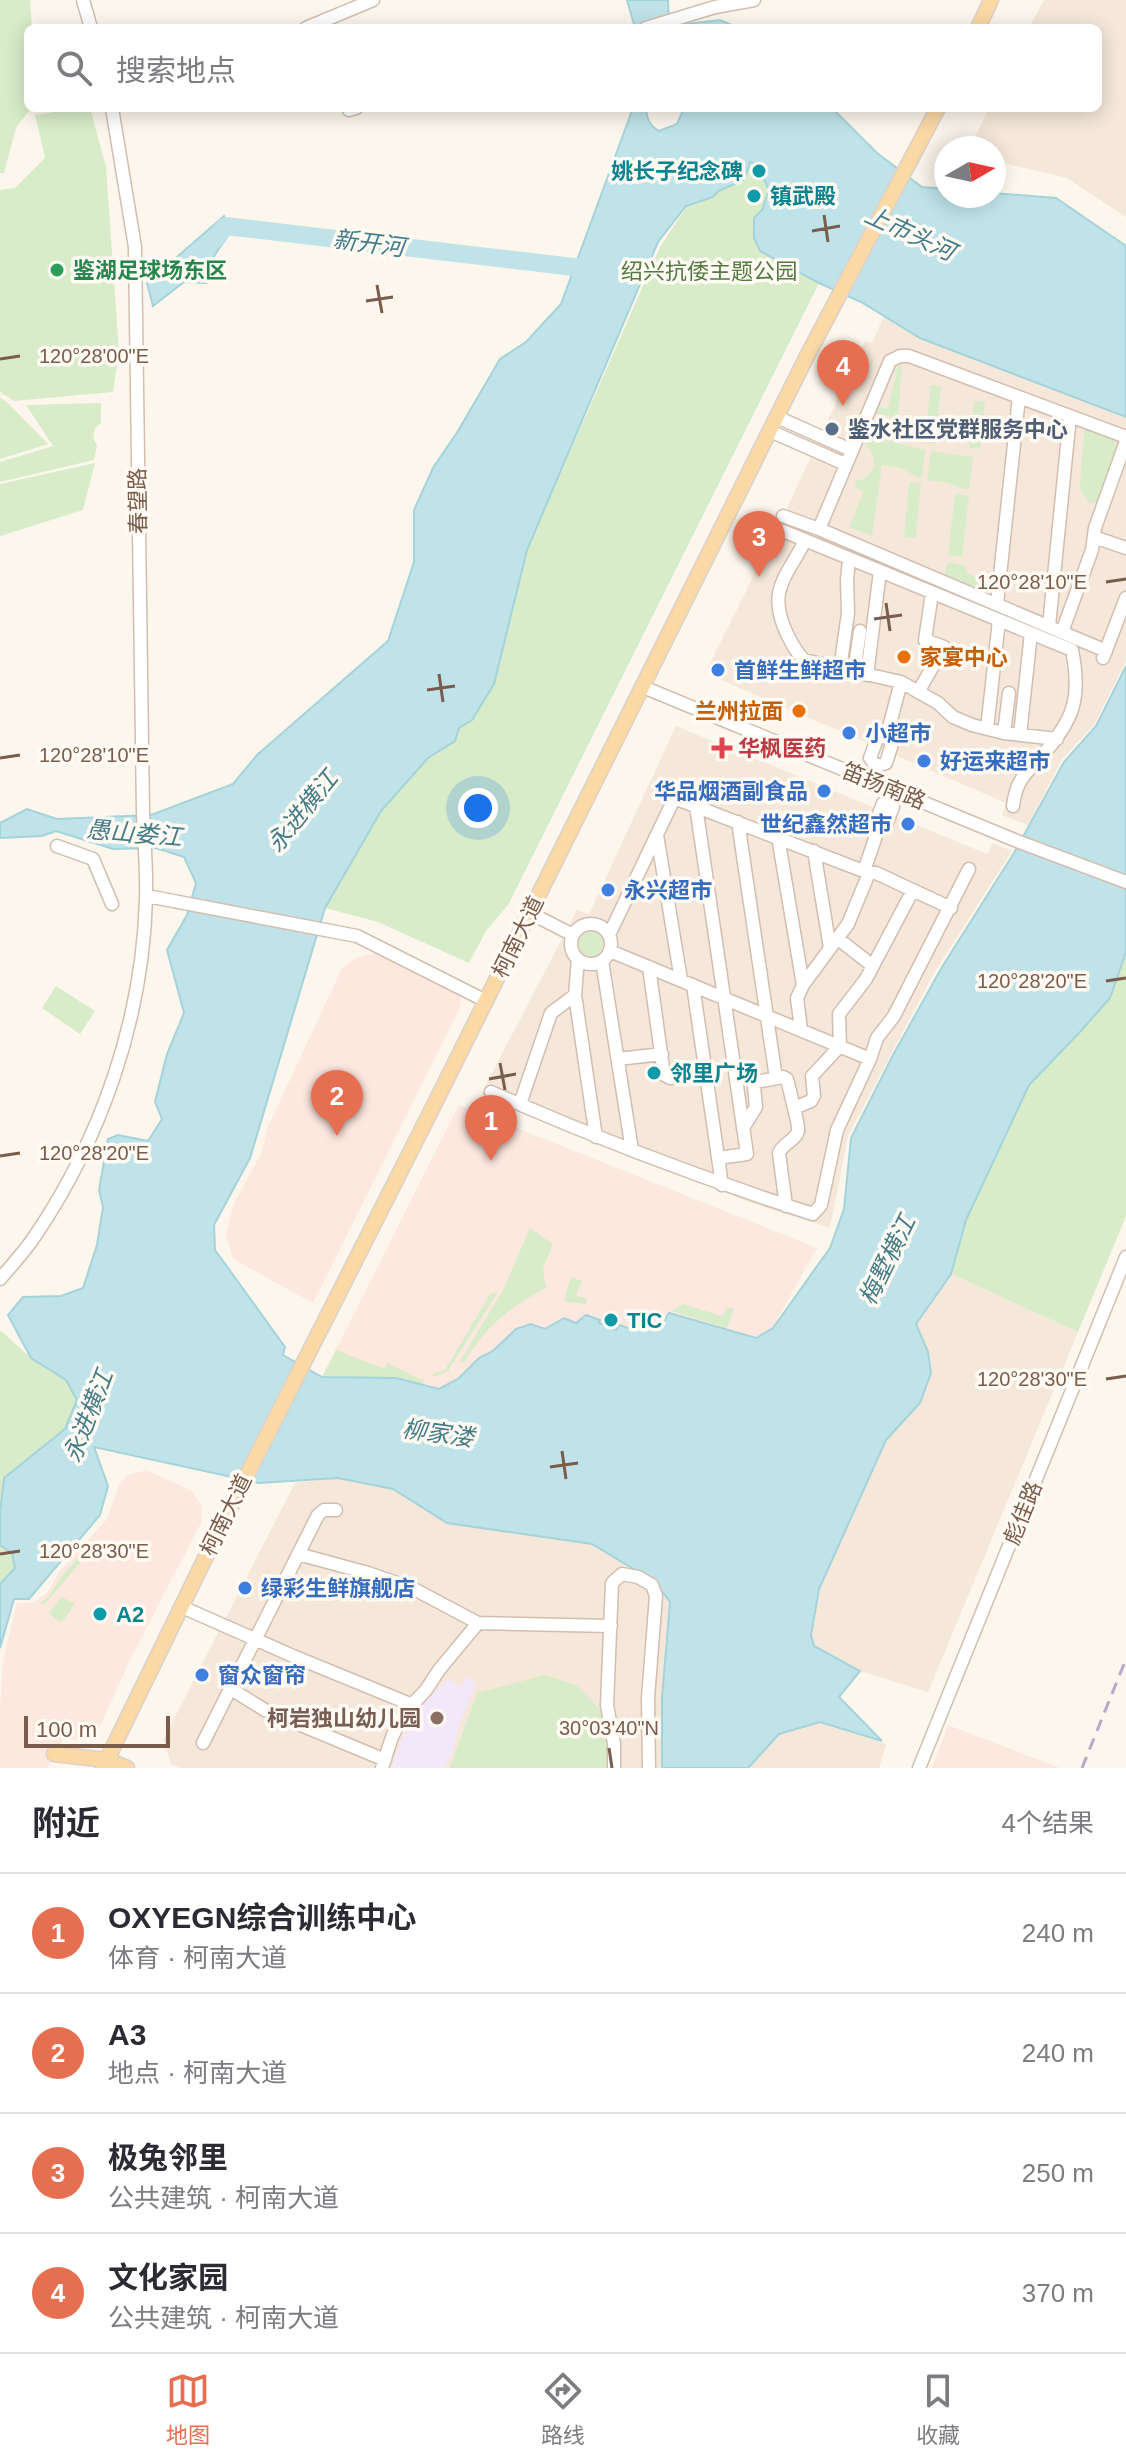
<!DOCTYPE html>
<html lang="zh">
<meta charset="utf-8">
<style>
body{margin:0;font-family:Helvetica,"Noto Sans SC",sans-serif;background:#f2f2f3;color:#2b2b33}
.compass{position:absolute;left:934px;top:136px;width:72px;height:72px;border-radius:50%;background:#fff;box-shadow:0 4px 20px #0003;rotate:81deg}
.scale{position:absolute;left:24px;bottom:20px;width:146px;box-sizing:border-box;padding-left:8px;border:4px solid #7a5c4d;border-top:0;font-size:22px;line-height:28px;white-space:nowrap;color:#7a5c4d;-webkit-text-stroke:6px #fffaf3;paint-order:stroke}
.you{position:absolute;left:478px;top:808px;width:28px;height:28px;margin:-20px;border:6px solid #fff;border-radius:50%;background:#1a73e8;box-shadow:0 0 0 12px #1a73e833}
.badge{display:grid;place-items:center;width:52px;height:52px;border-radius:50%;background:#e76f51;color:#fff;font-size:26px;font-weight:700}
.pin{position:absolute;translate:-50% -66px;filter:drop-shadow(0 2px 4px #0008)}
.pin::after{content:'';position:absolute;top:42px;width:28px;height:24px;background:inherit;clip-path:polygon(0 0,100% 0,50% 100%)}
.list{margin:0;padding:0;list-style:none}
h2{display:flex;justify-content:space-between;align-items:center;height:104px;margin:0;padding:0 32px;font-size:34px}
h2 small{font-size:26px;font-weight:400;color:#7c7c81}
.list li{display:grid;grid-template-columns:52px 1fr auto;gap:24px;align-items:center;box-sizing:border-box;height:120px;padding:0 32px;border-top:2px solid #e1e1e2}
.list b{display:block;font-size:30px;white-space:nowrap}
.list p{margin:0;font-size:26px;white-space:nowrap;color:#7c7c81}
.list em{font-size:26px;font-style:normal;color:#7c7c81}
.icon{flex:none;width:44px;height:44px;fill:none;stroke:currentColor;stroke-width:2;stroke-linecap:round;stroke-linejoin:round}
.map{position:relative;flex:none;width:1126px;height:1768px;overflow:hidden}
.search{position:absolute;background:#fff;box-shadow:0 4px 20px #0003;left:24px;right:24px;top:24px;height:88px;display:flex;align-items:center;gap:20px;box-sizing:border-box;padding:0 28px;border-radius:12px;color:#7c7c81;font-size:30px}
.sheet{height:584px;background:#fff}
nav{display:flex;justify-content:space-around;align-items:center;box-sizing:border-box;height:112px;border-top:2px solid #e1e1e2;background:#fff;font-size:22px;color:#7c7c81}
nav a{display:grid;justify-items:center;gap:4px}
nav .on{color:#e76f51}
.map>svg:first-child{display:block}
</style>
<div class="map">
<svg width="1126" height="1768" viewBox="0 0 1126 1768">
<rect width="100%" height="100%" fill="#fdf6ec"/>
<path fill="#f5e8da" d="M1044,0H1126V217L1067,178L994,161L998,149L975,137L989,108H1098V28H1029Z
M884,316L920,338L1126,417V661L1094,725L1062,759L1028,825L1002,815L1006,803L712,676L708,667L779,525L865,341L872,343Z
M676,726L987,854L993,843L1012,851L934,973L848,1136L830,1228L746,1201L481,1094L577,910L589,914Z
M951,1274L1078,1332L928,1692L860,1671L814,1646L811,1635L819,1589L886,1440L920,1403L928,1352L916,1325Z
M338,1478L393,1489L447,1523L592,1544L655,1582L670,1602L662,1698V1768H180L171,1764L163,1740L295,1483Z
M820,1722L886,1744L879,1768H748L779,1734Z"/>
<path fill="#fde8e0" d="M376,953L454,989L460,997L461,1006L313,1303L233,1259L226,1234L234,1203L262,1152L267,1129L342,968L357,957Z
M459,1105L817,1248L773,1327L756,1338L669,1313L660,1324L661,1326L652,1329L651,1326L629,1328L619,1325L616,1330L599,1323L600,1320L575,1323L564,1318L545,1329L534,1327L516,1329L493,1351L487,1366L439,1389L396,1378L322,1377Z
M147,1470L192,1491L201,1505L202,1521L129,1662L100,1726L90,1737L79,1740L63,1739L47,1768H0V1707L3,1660L17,1603H33L48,1592L59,1572L107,1519L119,1485L128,1475Z
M948,1725L1060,1768H932Z"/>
<path fill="#f3e8fa" d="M466,1677L476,1683L459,1725L452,1754L443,1768H393L392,1763L407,1728L417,1710L448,1679L460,1687Z"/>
<path fill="#d8ecc9" d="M0,0H30L32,28H28V108H31L16,128L4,173H0Z
M81,108H90L106,167L119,351L113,392L14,401L0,392V190L15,188L45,158L35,115Z
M750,161L768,168L764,179L769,190L762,210L766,255L819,283L508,905L486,931L469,963L378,922L325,908L381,811L428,758L455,741L459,728L472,720L494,684L527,550L660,247L687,206L713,197L718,191L744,180Z
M902,365L896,443L925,450L922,475L918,478L901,468L882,465L872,536L849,527L864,491L854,487L856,481C878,477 880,454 862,442L865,435L889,441L890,416L873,413L876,406L887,409L897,373L892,370Z
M931,385L941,386L935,444L924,442Z
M0,398L7,402L48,444L0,459Z
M974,401L985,402L980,449L969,448Z
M101,403V423L95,428L93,438L97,445L94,460L0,482V462L53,446L26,405Z
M1085,423L1112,436L1119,449L1099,502L1090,503L1082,493L1080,483Z
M931,451L973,457L969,490L948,483L927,480Z
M95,463L83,510L0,536V484Z
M909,482L921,483L916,538L904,537Z
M955,494L969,496L962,557L948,555Z
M950,562L966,566L968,574L986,580L989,571L996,572V582L985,593L945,577L946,566Z
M579 944a12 12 0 1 1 24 0a12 12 0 1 1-24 0Z
M1126,952V1216L1078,1332L951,1274L966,1220L1029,1085L1079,1034L1110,998Z
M56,986L95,1011L80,1034L42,1008Z
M530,1228L553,1244C546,1265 539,1264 547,1287C510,1308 486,1325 464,1363L460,1361L503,1290Z
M571,1277L582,1281L576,1295L587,1299L586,1304L566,1302L564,1299Z
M498,1292L448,1371L433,1377V1373L445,1370L490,1294Z
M684,1304L718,1315H723L727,1308L734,1309L727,1328L671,1311Z
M0,1330L31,1358L66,1380L77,1400L65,1429L5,1478L0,1513Z
M336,1350L384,1369L387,1363L424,1381L423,1385L396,1378L322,1377Z
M91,1543H97L44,1605L40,1603L49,1596L61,1577Z
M0,1545L12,1553L15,1568L0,1584Z
M61,1597L75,1603L64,1620L58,1622L49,1613Z
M544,1675L576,1685L600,1709L609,1742L606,1768H450L477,1693Z"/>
<path fill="#bfe3e8" stroke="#a5d3da" stroke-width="2" d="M627,0H668L669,26L720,20L739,28H635Z
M633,108H646C647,119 649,125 659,131L677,124L684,108H832L877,153L922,187L946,189V196H994V193L1056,198L1126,246V417L920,338L861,302L819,283L760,251L754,238V218L762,210L769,190L764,179L767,168L750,162L744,180L718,191L713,197L686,206L658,242L527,550L494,684L472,720L459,728L455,741L428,758L381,811L325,908L250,1158L214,1225L215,1250L285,1347L283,1355L322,1377L396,1378L439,1389L458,1379L479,1358L493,1351L516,1329L531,1324L545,1329L564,1318L576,1323L586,1315L600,1320L599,1323L616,1330L619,1325L629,1328L651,1326L653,1329L660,1327L669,1313L756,1338L773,1328L830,1248L844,1209L851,1138L893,1055L942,967L1014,853L1064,762L1096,726L1126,666V952L1110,998L1079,1033L1029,1085L966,1220L951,1274L916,1324L928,1352L931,1373L920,1403L886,1440L819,1589L811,1635L814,1646L860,1671L839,1697L882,1741L820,1722L779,1734L748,1768H662V1698L670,1602L655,1582L592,1544L447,1523L393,1489L338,1478L259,1483L94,1447L108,1486L100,1515L29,1599H14L0,1648V1584L15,1568L12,1553L0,1545V1513L4,1478L65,1429L77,1400L66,1380L31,1358L8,1315L23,1297L61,1296L83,1288L97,1245L103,1207L99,1190L108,1139L118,1135L148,1141L162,1119L155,1102L167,1054L184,1013L167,950L187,915L196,883L184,857L156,848L113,849L56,831L42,836L0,838V823L27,809L57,819L151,815L233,784L257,755L388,641L414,562V510L433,468L458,431L500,359L526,342L561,304Z
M224,216L229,234L214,256L215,272L207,283L184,282L153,306L147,283Z"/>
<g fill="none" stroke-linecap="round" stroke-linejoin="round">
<path stroke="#bfe3e8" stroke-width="18" d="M211,243L226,226L599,270"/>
<defs>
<path id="minor" d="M83,0L91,28
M306,28L373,0
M646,28L715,7L754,0
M349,110L356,108
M777,417L851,450
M770,431L845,464
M783,516L819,529L1106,651
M819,529L890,361L900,356H909L1126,437
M783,531L1072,650C1082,700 1073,721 1040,758C1024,775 1016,781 1013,806
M1094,537L1126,548
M805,541C785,579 767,591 787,634C792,644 796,652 804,660L901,682L938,703L953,717L972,725L1004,733L1057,739
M997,604L1019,397
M1049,626L1070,416
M1062,632L1092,550L1095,528L1126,441
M1103,658L1126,598
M840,669L848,613L847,580L849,559
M854,672L860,631
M867,675L880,571
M643,687L1017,841L1126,882
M918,692L944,647L925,640L932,593
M987,729L999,620
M1004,733L1009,693
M887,735L892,744L886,763L876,766L870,758L877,739Z
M887,735L901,682
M1020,735L1031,633
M889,800L893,807L886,825L878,830L876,822L883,803Z
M696,806L747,1154L718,1158
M738,822L776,1078
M657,835L681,980
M778,837L803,985
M57,846L93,859L112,904
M814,851L830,948
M147,896L357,936L486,1001
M530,913L573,935
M571 944a20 20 0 1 1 40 0a20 20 0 1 1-40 0Z
M609,935L673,801L679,800L866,872L876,873L951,908
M837,938L873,966
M610,951L870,1059
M578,959L575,995L596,1137
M602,961L632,1150
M649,967L664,1075L670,1078L699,1075L707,1081
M693,985L722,1185
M801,1029L797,998L803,985L848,924L867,878L866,865L878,830
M618,1059L662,1054
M491,1092C596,1138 703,1179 813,1214L821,1205L837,1130L870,1059L877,1038L894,1016L969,869
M520,1104L551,1013L575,995
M743,1128L756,1107L754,1086L756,1082L783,1077L787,1079L794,1108
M786,1206L779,1153C782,1144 796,1140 798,1131C799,1125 795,1114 794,1108L811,1101L814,1096L812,1076L840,1046L839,1014L866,979L913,890
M0,1279C12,1265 25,1251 35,1236C102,1137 143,1018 146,898C147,870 144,841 143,812L135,247L112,108
M298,1554L368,1573L414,1589L478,1623L611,1626
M182,1607L293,1656L410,1704
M231,1689L265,1710L385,1760
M203,1743L318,1515L324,1510H336
M382,1768L392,1737L404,1713L426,1690L439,1670L478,1623
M614,1768V1744L607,1705L612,1583L622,1574L638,1577L652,1585L656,1596L648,1698L649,1768
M919,1768L1126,1257"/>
<path id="major" d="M978,28L991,0
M54,1754L107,1760L127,1768
M103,1768L213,1542L433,1107L807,356L938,108"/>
</defs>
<use href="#minor" stroke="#d1beb0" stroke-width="15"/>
<use href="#major" stroke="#dad1cd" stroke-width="17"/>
<use href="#minor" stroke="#fff" stroke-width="12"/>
<use href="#major" stroke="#fbd9a5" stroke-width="14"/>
<path stroke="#b9a8c9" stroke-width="3" stroke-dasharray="12 8" stroke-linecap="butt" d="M1082,1768L1126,1659"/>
</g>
<path fill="none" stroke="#7a5c4d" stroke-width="3" d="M824,215L828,242M812,231L840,226M377,285L382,313M366,301L393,297M0,359L20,356M1106,582L1126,579M886,603L890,631M874,619L902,615M439,674L443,702M427,690L455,686M0,758L20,755M1106,981L1126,978M500,1063L505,1090M489,1079L516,1074M0,1156L20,1153M1106,1379L1126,1376M562,1451L566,1479M550,1467L578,1463M0,1554L20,1551M609,1748L612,1768"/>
<g fill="#0f9aa8" stroke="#fffaf3" stroke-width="3">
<circle cx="759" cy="171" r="8"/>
<circle cx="754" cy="196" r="8"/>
<circle cx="654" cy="1073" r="8"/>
<circle cx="611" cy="1320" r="8"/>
<circle cx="100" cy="1614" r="8"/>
</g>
<circle fill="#2e9e5b" stroke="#fffaf3" stroke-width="3" cx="57" cy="270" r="8"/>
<circle fill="#5c6f8a" stroke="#fffaf3" stroke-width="3" cx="832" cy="429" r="8"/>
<g fill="#e8710a" stroke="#fffaf3" stroke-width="3">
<circle cx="904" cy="657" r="8"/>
<circle cx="799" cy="711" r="8"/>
</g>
<g fill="#3f7fe0" stroke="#fffaf3" stroke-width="3">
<circle cx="718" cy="670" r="8"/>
<circle cx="849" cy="733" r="8"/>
<circle cx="924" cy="761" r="8"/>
<circle cx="824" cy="791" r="8"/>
<circle cx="908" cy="824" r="8"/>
<circle cx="608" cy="890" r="8"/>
<circle cx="245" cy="1588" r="8"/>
<circle cx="202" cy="1675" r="8"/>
</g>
<path fill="#e0444e" stroke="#fffaf3" stroke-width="3" d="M718 736h8v8h8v8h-8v8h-8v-8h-8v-8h8z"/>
<circle fill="#8d6e63" stroke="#fffaf3" stroke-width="3" cx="437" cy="1718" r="8"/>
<g text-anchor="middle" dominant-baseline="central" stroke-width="7" stroke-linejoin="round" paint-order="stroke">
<g font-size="22" font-weight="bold" fill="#0d838f" stroke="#fffaf3" text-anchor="start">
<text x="743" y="171" text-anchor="end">姚长子纪念碑</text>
<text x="770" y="196">镇武殿</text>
<text x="670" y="1073">邻里广场</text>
<text x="627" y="1320">TIC</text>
<text x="116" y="1614">A2</text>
</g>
<g font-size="22" font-weight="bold" fill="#27864d" stroke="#fffaf3" text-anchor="start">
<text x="73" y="270">鉴湖足球场东区</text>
</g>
<g font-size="22" fill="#537a41" stroke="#fffaf3">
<text x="709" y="271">绍兴抗倭主题公园</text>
</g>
<g font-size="22" font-weight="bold" fill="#4e5e75" stroke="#fffaf3" text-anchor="start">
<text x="848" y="429">鉴水社区党群服务中心</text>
</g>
<g font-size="22" fill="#7a5c4d" stroke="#fffaf3">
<text transform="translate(138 501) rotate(-91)">春望路</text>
<text transform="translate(884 786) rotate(22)">笛扬南路</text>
<text transform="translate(518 937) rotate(-64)">柯南大道</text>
<text transform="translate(1023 1513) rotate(-68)">彪佳路</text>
<text transform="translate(226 1515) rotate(-64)">柯南大道</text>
</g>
<g font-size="22" font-weight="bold" fill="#c56008" stroke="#fffaf3" text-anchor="start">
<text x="920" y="657">家宴中心</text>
<text x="783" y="711" text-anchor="end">兰州拉面</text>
</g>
<g font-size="22" font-weight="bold" fill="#366cbe" stroke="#fffaf3" text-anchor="start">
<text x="734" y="670">首鲜生鲜超市</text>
<text x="865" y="733">小超市</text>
<text x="940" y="761">好运来超市</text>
<text x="808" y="791" text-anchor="end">华品烟酒副食品</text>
<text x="892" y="824" text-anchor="end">世纪鑫然超市</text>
<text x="624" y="890">永兴超市</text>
<text x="261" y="1588">绿彩生鲜旗舰店</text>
<text x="218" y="1675">窗众窗帘</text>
</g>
<g font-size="22" font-weight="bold" fill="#be3a42" stroke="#fffaf3" text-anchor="start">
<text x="738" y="748">华枫医药</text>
</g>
<g font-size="22" font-weight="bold" fill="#785e54" stroke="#fffaf3" text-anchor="end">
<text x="421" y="1718">柯岩独山幼儿园</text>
</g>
<g font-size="24" font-style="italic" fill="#437c86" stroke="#fffaf3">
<text transform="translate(910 233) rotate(25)">上市头河</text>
<text transform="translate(369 243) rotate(7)">新开河</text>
<text transform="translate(302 811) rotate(-51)">永进横江</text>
<text transform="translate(134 833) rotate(5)">愚山娄江</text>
<text transform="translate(887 1260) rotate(-64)">梅墅横江</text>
<text transform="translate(88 1416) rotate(-69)">永进横江</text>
<text transform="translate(438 1433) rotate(8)">柳家溇</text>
</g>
</g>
<g font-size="20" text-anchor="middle" fill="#7a5c4d" stroke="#fffaf3" stroke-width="7" stroke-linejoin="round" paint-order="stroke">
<text x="94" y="363">120°28'00"E</text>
<text x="1032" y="589">120°28'10"E</text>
<text x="94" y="762">120°28'10"E</text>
<text x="1032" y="988">120°28'20"E</text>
<text x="94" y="1160">120°28'20"E</text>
<text x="1032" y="1386">120°28'30"E</text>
<text x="94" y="1558">120°28'30"E</text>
<text x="609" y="1735">30°03'40"N</text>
</g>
</svg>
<svg class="compass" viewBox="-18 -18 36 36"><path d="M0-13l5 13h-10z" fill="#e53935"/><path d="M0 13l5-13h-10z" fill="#7c7c81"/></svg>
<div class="scale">100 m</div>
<div class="you"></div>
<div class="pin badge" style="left:491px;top:1161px">1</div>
<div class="pin badge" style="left:337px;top:1136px">2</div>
<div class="pin badge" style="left:759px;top:577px">3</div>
<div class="pin badge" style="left:843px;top:406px">4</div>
<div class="search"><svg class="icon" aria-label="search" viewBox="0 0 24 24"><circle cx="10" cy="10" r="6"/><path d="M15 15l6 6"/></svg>搜索地点</div>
</div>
<section class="sheet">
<h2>附近<small>4个结果</small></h2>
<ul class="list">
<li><span class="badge">1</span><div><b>OXYEGN综合训练中心</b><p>体育 · 柯南大道</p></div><em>240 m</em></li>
<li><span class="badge">2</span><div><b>A3</b><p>地点 · 柯南大道</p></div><em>240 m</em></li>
<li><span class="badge">3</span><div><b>极兔邻里</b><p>公共建筑 · 柯南大道</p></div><em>250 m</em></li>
<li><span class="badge">4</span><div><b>文化家园</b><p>公共建筑 · 柯南大道</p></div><em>370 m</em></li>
</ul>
</section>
<nav>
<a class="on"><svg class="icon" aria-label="map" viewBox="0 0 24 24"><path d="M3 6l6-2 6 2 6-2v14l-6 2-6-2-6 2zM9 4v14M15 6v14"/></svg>地图</a>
<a><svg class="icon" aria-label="directions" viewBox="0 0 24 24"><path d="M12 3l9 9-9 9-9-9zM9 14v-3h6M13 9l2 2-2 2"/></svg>路线</a>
<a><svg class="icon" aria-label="saved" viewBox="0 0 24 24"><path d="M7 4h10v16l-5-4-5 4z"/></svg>收藏</a>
</nav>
